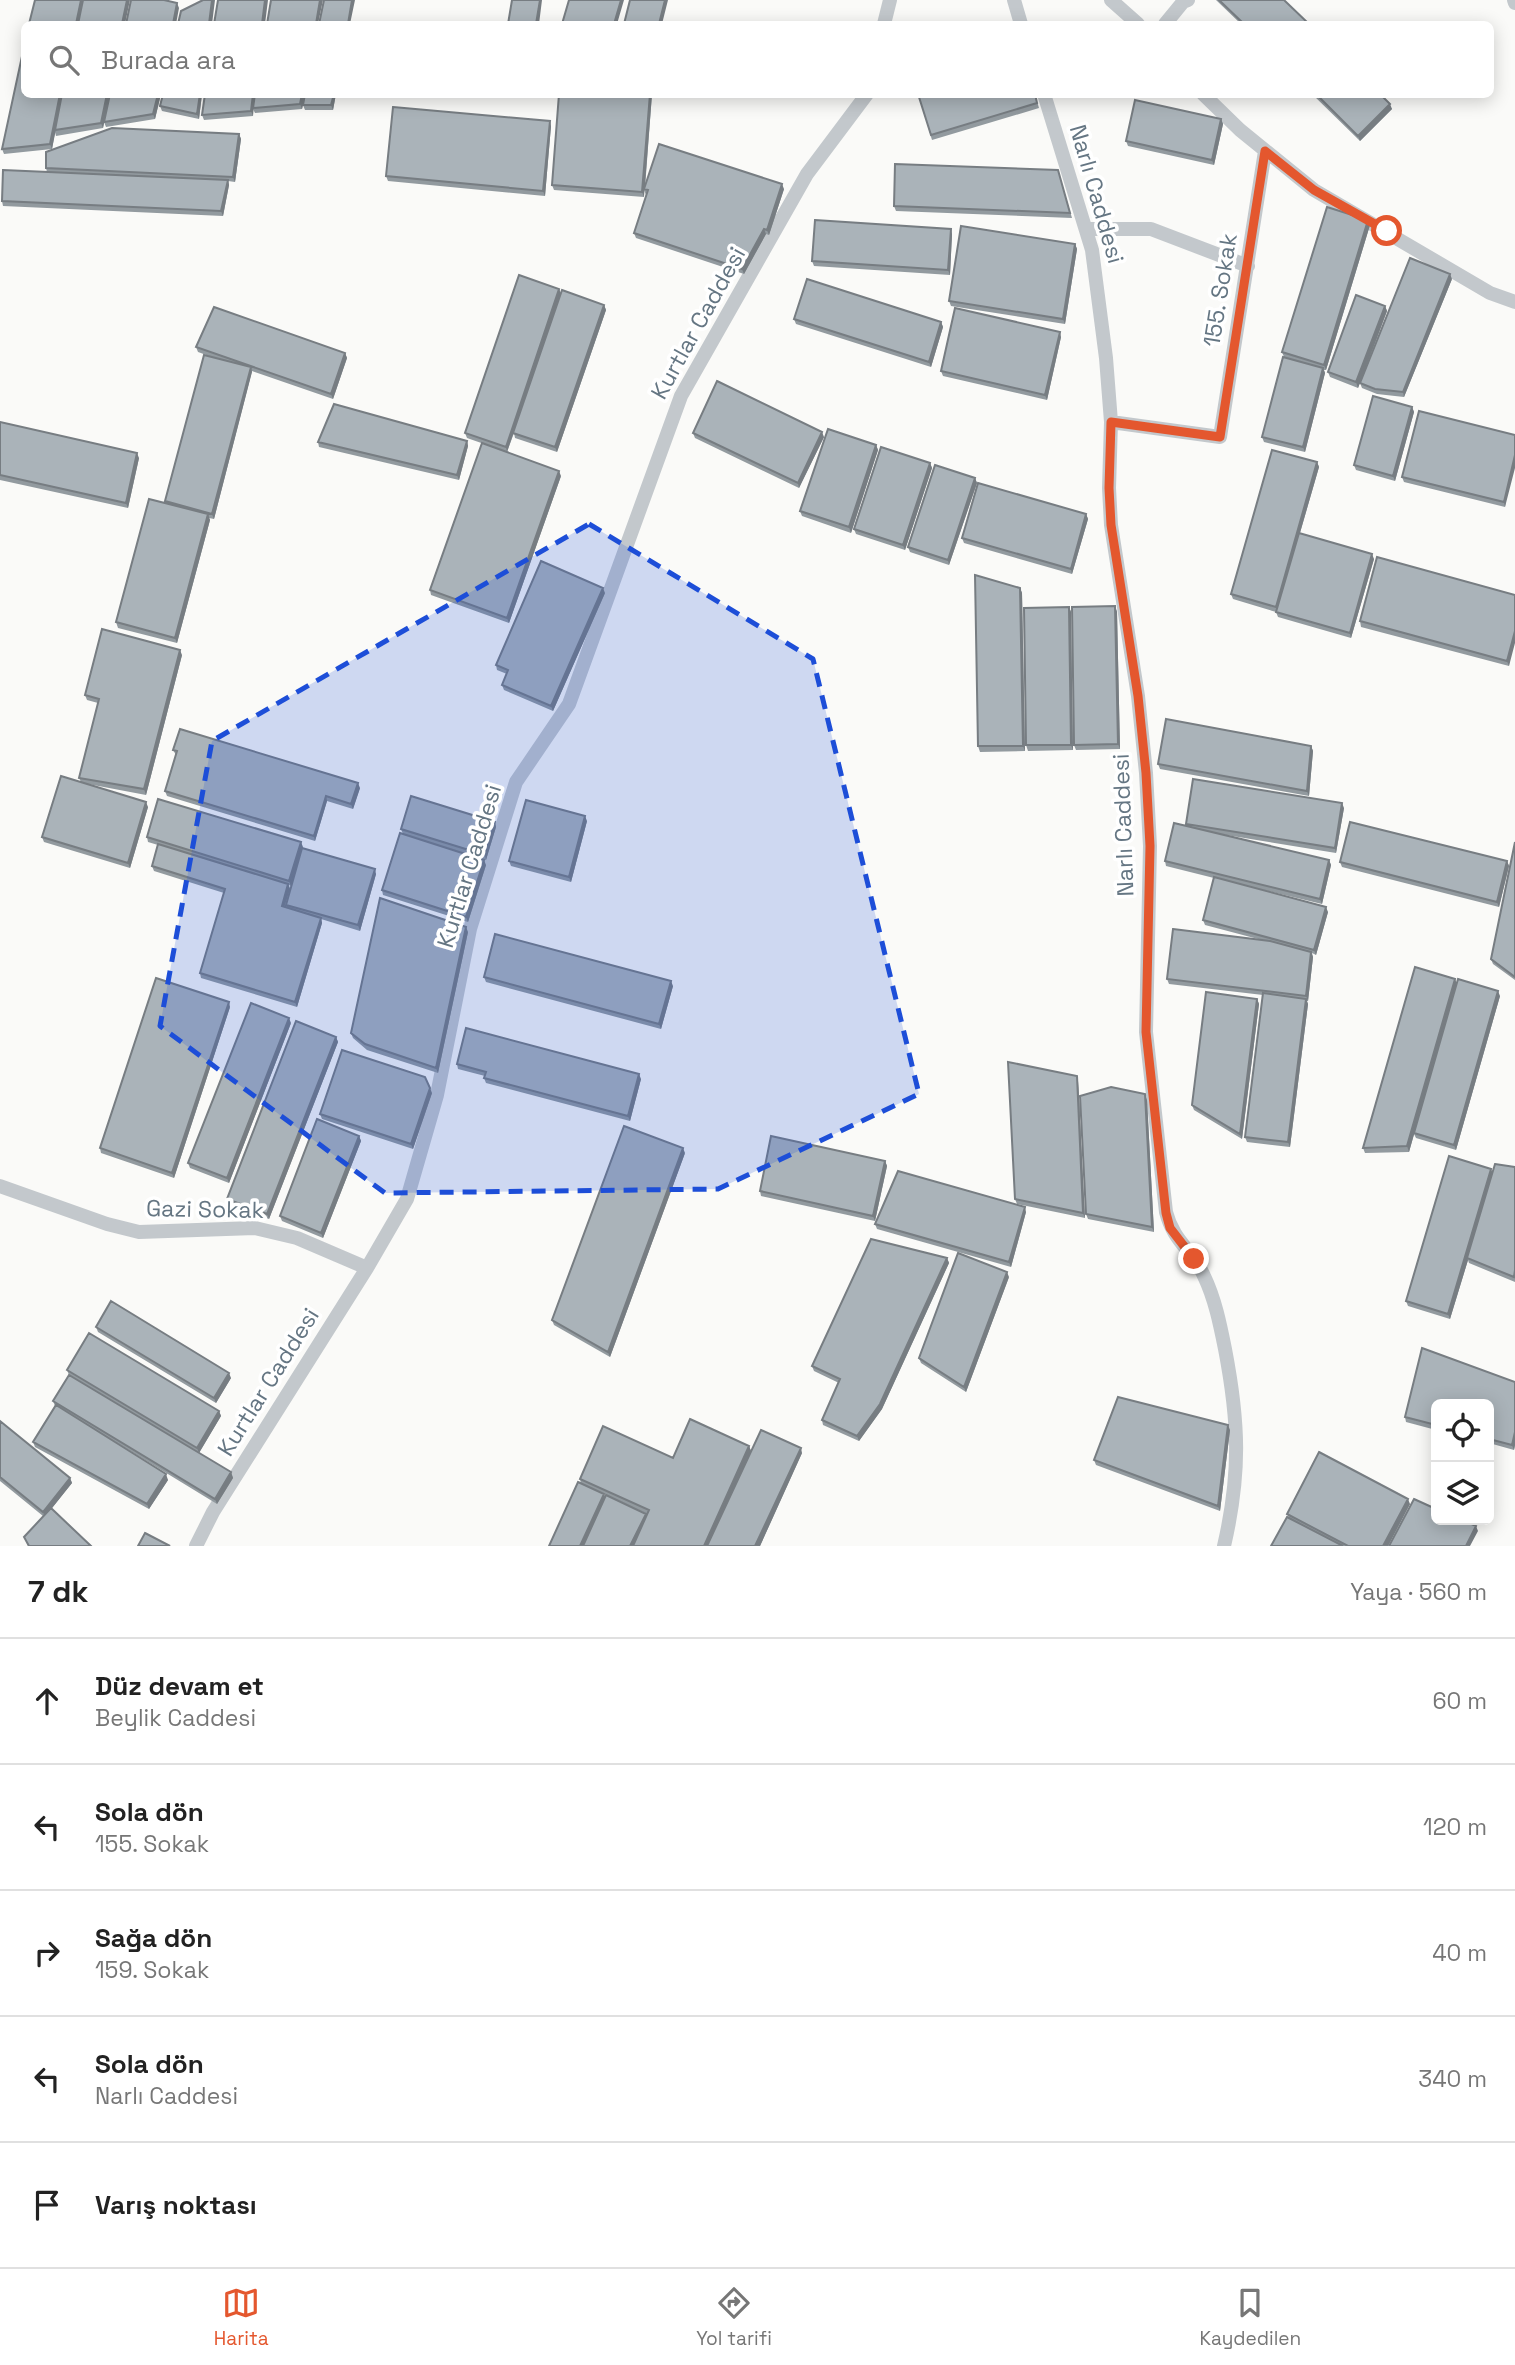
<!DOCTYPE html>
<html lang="tr">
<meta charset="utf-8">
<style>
body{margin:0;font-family:"Space Grotesk",sans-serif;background:#f2f2f2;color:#222}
.controls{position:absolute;right:21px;bottom:21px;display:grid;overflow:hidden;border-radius:10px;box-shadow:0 4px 18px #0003}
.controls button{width:63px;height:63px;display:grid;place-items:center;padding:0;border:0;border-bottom:2px solid #e0e0e0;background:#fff;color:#222;font:35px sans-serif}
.stop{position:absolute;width:21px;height:21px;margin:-16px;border:5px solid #e4572e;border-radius:50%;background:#fff}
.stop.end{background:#e4572e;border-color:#fff;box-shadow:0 2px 7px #0008}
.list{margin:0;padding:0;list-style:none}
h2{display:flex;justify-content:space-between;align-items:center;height:91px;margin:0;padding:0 28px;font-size:30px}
h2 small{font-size:23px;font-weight:400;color:#767676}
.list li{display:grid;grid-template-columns:46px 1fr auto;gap:21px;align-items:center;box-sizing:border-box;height:126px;padding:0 28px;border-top:2px solid #e0e0e0}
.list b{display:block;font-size:26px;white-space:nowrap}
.list p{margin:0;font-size:23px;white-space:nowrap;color:#767676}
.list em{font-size:23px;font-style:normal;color:#767676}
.icon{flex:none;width:38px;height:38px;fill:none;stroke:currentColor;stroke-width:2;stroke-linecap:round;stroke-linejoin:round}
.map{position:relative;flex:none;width:1515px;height:1546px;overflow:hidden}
.search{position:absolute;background:#fff;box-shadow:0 4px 18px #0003;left:21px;right:21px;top:21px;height:77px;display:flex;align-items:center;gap:18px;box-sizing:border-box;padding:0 24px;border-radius:10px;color:#767676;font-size:26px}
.sheet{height:721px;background:#fff}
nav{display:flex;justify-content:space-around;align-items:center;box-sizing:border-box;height:98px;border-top:2px solid #e0e0e0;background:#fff;font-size:19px;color:#767676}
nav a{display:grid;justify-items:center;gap:4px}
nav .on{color:#e4572e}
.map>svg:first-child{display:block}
</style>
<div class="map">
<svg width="1515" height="1546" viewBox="0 0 1515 1546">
<rect width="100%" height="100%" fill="#fafaf8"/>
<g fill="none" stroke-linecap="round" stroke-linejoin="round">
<path stroke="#c3c8cc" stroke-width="14" d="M1014,0L1021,24
M1111,0L1138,24
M1514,0L1515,3
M884,24L890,0
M1165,24L1183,2L1188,0
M1044,94L1092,250L1106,358L1111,422L1109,488L1111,525L1138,696L1146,773L1150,846L1146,1032L1166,1212C1174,1243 1193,1250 1204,1276C1215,1299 1220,1324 1225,1349C1239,1422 1241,1473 1224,1546
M1203,94L1240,130L1314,190L1490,293L1515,302
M1086,229H1151L1248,266
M1111,422L1220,437L1265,151
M0,1186L107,1224L139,1232L255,1228L297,1238L367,1268
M196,1546L213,1512L367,1268L407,1199L437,1095L470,929L516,782L569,704L681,396L807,174L867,94"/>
</g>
<path fill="#929a9f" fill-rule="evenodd" d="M1216,0H1284L1309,24H1241Z
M110,94L103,128L56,136L55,132L52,149L4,154L2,149Z
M161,94L155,119L106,127L104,122Z
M163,94H202L199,119L162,111L160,106Z
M336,94L333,110H305L303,105L302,109L255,113L253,109V116L204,120L202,115Z
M559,94H652L645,188L784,189L769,235L766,234L744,274L636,238L634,233L646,195L644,190V197L554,190L552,185Z
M1035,94L1039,108L932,140L919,97Z
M1312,94H1380L1392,109L1360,141Z
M1221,119L1223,124L1214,165L1128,146L1126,141Z
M551,126L545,196L388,181L386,176Z
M239,134L241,139L235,182L228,181L229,185L223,216L3,206L2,201L47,172L46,168Z
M1058,170L1072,218L896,211L894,206Z
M1370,225L1326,370H1324L1325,373L1305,452L1264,442L1262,437L1284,357L1282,352Z
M952,234L950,275L814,266L812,261Z
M1075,244L1077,249L1065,324L951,306L949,301Z
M1452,279L1404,397L1377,394L1362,388L1360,383L1358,388L1330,377L1328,372L1385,306L1387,311L1362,379Z
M559,289L561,294L604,305L606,310L557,452L515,438L514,433L507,452L467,438L465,433Z
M794,319L941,322L943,327L931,367L796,324Z
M1061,337L1047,400L943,376L941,371Z
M196,347L345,353L347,358L333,399L252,371L214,519L209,518L210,520L177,643L118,628L116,622L166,503L165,501L212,357L198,352Z
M1412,407L1414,412L1395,481L1356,470L1354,465Z
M0,422L139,458L128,508L0,480Z
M693,433L824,437L799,488L695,438Z
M1515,435L1505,507L1404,482L1402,477Z
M467,441L468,446L459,480L319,447L318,442Z
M876,445L878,450L851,533L802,516L800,511Z
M1317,462L1319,467L1300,533L1374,559L1351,638L1278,617L1276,612L1233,599L1231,594Z
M930,463L932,468L905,550L856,534L854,529Z
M561,476L509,623L431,595L430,590Z
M975,478L977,483L949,565L910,552L908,547Z
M1086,514L1088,519L1072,574L964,543L962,538Z
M1020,588L1022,593L1025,751L980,752L978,746Z
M605,593L553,711L504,690L502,685L507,674L497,670L496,665Z
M1515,595L1509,666L1361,627L1360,621Z
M1115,606L1117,612L1120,749L1076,750L1074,745Z
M1069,607L1071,612L1073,750L1028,751L1026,745Z
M182,655L146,795L88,784L148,807L130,868L44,842L42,837L81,782L79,778L98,703L87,700L85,695Z
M1311,746L1313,751L1309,796L1160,769L1158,764Z
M173,750L360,788L353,809L327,801L315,841L167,796L165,791L176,755Z
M1344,808L1336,853L1220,834L1329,860L1331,865L1322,904L1251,887L1328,912L1316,955L1312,953L1313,957L1308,1001H1307L1308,1004L1290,1147L1247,1142L1245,1137L1263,995L1169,984L1167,979L1258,939L1205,925L1203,920L1214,878L1166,866L1165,861L1186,826V824Z
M587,821L571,882L511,866L509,861Z
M495,822L496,827L486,860L403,834L401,829Z
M147,837L302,848L376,874L360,931L321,919L322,923L297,1007L201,978L200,973L224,893L154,871L152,866L158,845L148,842ZM289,885L291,886L286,905L287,907H285L290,889Z
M1515,842V980L1493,964L1491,959Z
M1507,861L1509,866L1499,907L1342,867L1340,862Z
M486,865L468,922L383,895L382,890Z
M468,932L438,1073L367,1050L353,1038L351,1033Z
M484,977L673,986L661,1029L486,982Z
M1457,983L1500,996L1456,1150L1416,1138L1414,1134L1409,1152L1365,1153L1363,1148Z
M1257,999L1259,1004L1242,1139L1194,1110L1192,1105Z
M230,1007L174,1178L101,1153L100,1148Z
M291,1023L229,1183L190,1168L188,1163Z
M336,1037L338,1042L269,1219L229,1204L227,1199Z
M457,1064L641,1079L630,1121L486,1083L484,1078L485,1076L458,1069Z
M1077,1076L1078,1081L1085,1218L1017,1204L1015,1199Z
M432,1093L413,1149L322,1119L320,1114Z
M1147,1100L1154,1232L1088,1219L1086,1214Z
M359,1136L361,1141L323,1238L282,1221L280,1216Z
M685,1153L610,1357L554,1325L552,1320Z
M885,1161L887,1166L875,1221L761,1196L760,1191Z
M1515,1167V1282L1469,1263L1468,1260L1450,1319L1408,1306L1406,1301L1492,1172Z
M1026,1212L1011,1267L877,1229L875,1224Z
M947,1258L949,1263L882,1409L859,1441L823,1425L822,1420L839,1383L814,1371L812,1366Z
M1009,1277L966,1392L921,1363L919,1358Z
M96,1327L231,1378L216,1403L98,1332Z
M1422,1348L1515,1382V1445L1514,1450L1489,1443V1404H1436V1430L1406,1422L1405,1417Z
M67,1370L219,1411L221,1416L199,1453L231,1472L233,1478L217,1504L109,1438L168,1480L149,1509L35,1447L33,1442L55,1406L53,1401L69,1375Z
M0,1421L70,1478L72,1483L51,1509L92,1546H28L24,1537L43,1516L0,1481Z
M1230,1430L1220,1511L1096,1465L1094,1460Z
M749,1446L751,1451L802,1453L760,1546H549L581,1484L580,1479L673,1458ZM596,1490L647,1514L646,1516V1514L605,1498Z
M1410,1504L1388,1546H1271L1289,1518L1287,1514Z"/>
<path fill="#777d82" d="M81,0H84L79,24H76Z
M127,0H130L125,24H122Z
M212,0H215L212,24H209Z
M265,0H268L265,24H262Z
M320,0H323L318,24H316Z
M352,0H355L350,24H348Z
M540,0H542L539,24H536Z
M621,0H624L617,24H614Z
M665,0H668L662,24H659Z
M177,3L179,8L176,24H173Z
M60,94H63L52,149L50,144Z
M107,94H110L103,128L101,123Z
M158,94H161L155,119L153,114Z
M200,94H202L199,119L197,114Z
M253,94H255L253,116L251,111Z
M302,94H305L302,109L300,104Z
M334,94H336L333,110L331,105Z
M650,94H652L644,197L642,192Z
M1390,104L1392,109L1360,141L1358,136Z
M1221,119L1223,124L1214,165L1212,160Z
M550,121L551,126L545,196L543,191Z
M239,134L241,139L235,182L233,177Z
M228,180L229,185L223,216L221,211Z
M782,184L784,189L769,235L767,230Z
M1368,220L1370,225L1326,370L1324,365Z
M764,229L766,234L744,274L742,269Z
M951,229L952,234L950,275L948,270Z
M1075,244L1077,249L1065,324L1063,319Z
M1450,274L1452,279L1404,397L1403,392Z
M559,289L561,294L507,452L506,447Z
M604,305L606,310L557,452L555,447Z
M1385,306L1387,311L1358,388L1356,382Z
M941,322L943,327L931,367L929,362Z
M1060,332L1061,337L1047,400L1045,395Z
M345,353L347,358L333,399L331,394Z
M251,367L252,372L214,519L212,514Z
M1323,368L1325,373L1305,452L1303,447Z
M1412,407L1414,412L1395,481L1393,476Z
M822,432L824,437L799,488L798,483Z
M467,441L468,446L459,480L457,475Z
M876,445L878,450L851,533L849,527Z
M137,453L139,458L128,508L126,503Z
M1515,455V468L1505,507L1504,502Z
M1317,462L1319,467L1277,612L1276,607Z
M930,463L932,468L905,550L903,545Z
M559,471L561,476L509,623L507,618Z
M975,478L977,483L949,565L948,560Z
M208,514L210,520L177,643L175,638Z
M1086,514L1088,519L1072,574L1071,569Z
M1372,554L1374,559L1351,638L1350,633Z
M603,588L605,593L553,711L551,706Z
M1020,588L1022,593L1025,751L1023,746Z
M1115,606L1117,612L1120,749L1118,744Z
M1069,607L1071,612L1073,750L1071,745Z
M1515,631V643L1509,666L1507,661Z
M180,650L182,655L146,795L144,789Z
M1311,746L1313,751L1309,796L1307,791Z
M358,783L360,788L353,809L351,804Z
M326,796L327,801L315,841L314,836Z
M146,802L148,807L130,868L128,863Z
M1342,803L1344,808L1336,853L1335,848Z
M585,816L587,821L571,882L569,877Z
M495,822L496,827L486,860L485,855Z
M301,842L303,847L291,886L289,881Z
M484,860L486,865L468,922L466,917Z
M1329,860L1331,865L1322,904L1320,899Z
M1507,861L1509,866L1499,907L1497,902Z
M375,869L376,874L360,931L358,925Z
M288,884L290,889L283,911L282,906Z
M1326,907L1328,912L1316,955L1314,950Z
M321,918L322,923L297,1007L295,1002Z
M466,927L468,932L438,1073L436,1068Z
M1311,952L1313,957L1308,1001L1306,996Z
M1455,979L1457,984L1409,1152L1407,1146Z
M671,981L673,986L661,1029L659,1024Z
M1498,991L1500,996L1456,1150L1454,1145Z
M1257,999L1259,1004L1242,1139L1240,1134Z
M1306,999L1308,1004L1290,1147L1288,1142Z
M229,1002L230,1007L174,1178L172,1173Z
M289,1018L291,1023L229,1183L227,1178Z
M336,1037L338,1042L269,1219L267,1214Z
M639,1074L641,1079L630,1121L628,1116Z
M1077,1076L1078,1081L1085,1218L1083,1213Z
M430,1088L432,1093L413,1149L411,1144Z
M1145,1094L1147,1100L1154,1232L1152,1227Z
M359,1136L361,1141L323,1238L321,1233Z
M683,1148L685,1153L610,1357L608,1352Z
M885,1161L887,1166L875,1221L873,1216Z
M1491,1169L1493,1174L1467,1258L1468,1260L1450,1319L1448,1314Z
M1025,1207L1026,1212L1011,1267L1009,1262Z
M947,1258L949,1263L882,1409L859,1441L857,1436Z
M1007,1272L1009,1277L966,1392L964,1387Z
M229,1373L231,1378L216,1403L214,1398Z
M219,1411L221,1416L199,1453L197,1448Z
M1228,1425L1230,1430L1220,1511L1218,1506Z
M1515,1432V1445L1514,1450L1512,1445Z
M749,1446L751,1451L708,1546H704Z
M801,1448L802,1453L760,1546H755Z
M231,1472L233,1478L217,1504L215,1499Z
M166,1474L168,1480L149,1509L147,1504Z
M70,1478L72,1483L45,1517L43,1512Z
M604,1494L606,1499L584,1546H580Z
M1408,1499L1410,1504L1388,1546H1383Z
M646,1514L647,1519L635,1546H630Z
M1476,1526L1478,1531L1470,1546H1466Z"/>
<path fill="#aab3b9" stroke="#777d82" stroke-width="2" d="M35,0H81L76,24H29Z
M83,0H127L122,24H78Z
M131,0H164L177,3L173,24H126Z
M203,0H212L209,24H178L181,11Z
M218,0H265L262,24H214Z
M271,0H320L316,24H267Z
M324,0H352L348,24H319Z
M512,0H540L536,24H508Z
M569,0H621L614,24H562Z
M630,0H665L659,24H624Z
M1219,0H1284L1309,24H1244Z
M24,47V94H60L50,144L2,149Z
M62,94H107L101,123L55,130Z
M110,94H158L153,114L104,122Z
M163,94H200L197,114L160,106Z
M205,94H253L251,111L202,115Z
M255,94H302L300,104L253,108Z
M305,94H334L331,105H303Z
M559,94H650L642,192L552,185Z
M927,94H1035L1037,103L931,135L919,97Z
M1316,94H1380L1390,104L1358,136Z
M1135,100L1221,119L1212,160L1126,141Z
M393,107L550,121L543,191L386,176Z
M112,128L239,134L233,177L46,168V152Z
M659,144L782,184L767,230L764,229L742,269L634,233L648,190L644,189Z
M895,164L1058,170L1070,213L894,206Z
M3,170L228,180L221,211L2,201Z
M1327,207L1368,220L1324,365L1282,352Z
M815,220L951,229L948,270L812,261Z
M961,226L1075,244L1063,319L949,301Z
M1410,258L1450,274L1403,392L1375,389L1360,383Z
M519,275L559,289L506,447L465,433Z
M807,279L941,322L929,362L794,319Z
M562,290L604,305L555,447L513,433Z
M1356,295L1385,306L1356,382L1328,372Z
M214,307L345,353L331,394L196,347Z
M955,308L1060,332L1045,395L941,371Z
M204,355L251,367L212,514L165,501Z
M1283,357L1323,368L1303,447L1262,437Z
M717,381L822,432L798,483L693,433Z
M1373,396L1412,407L1393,476L1354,465Z
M334,404L467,441L457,475L318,442Z
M1419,411L1515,435V455L1504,502L1402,477Z
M0,422L137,453L126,503L0,475Z
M828,429L876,445L849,527L800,511Z
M482,443L559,471L507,618L430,590Z
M881,447L930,463L903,545L854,529Z
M1272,450L1317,462L1276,607L1231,594Z
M935,465L975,478L948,560L908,547Z
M978,483L1086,514L1071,569L962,538Z
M149,499L208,514L175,638L116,622Z
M1299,533L1372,554L1350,633L1276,612Z
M1377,557L1515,595V631L1507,661L1360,621Z
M541,561L603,588L551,706L502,685L508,670L496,665Z
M975,575L1020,588L1023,746H978Z
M1115,606L1118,744L1074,745L1072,607Z
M1069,607L1071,745H1026L1024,608Z
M102,629L180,650L144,789L79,778L99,699L85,695Z
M1166,719L1311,746L1307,791L1158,764Z
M180,729L358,783L351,804L326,796L314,836L165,791L177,751L173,750Z
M61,776L146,802L128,863L42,837Z
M1193,779L1342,803L1335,848L1186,824Z
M411,796L495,822L485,855L401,829Z
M158,799L301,842L289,881L147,837Z
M526,800L585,816L569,877L509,861Z
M1350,822L1507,861L1497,902L1340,862Z
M1174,823L1329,860L1320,899L1165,861Z
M400,833L484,860L466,917L382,890Z
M1515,842V977L1491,959Z
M158,844L288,884L282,906L321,918L295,1002L200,973L225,889L152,866Z
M302,848L375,869L358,925L286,905Z
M1214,877L1326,907L1314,950L1203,920Z
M380,898L466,927L436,1068L365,1044L351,1033Z
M1173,929L1270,941L1311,952L1306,996L1167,979Z
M495,934L671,981L659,1024L484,977Z
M1415,967L1455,979L1407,1146L1363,1148Z
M156,978L229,1002L172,1173L100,1148Z
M1458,979L1498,991L1454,1145L1414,1133Z
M1206,992L1257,999L1240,1134L1192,1105Z
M1263,993L1306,999L1288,1142L1245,1137Z
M251,1003L289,1018L227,1178L188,1163Z
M296,1021L336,1037L267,1214L227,1199Z
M466,1028L639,1074L628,1116L484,1078L486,1072L457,1064Z
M342,1050L425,1077L430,1088L411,1144L320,1114Z
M1008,1062L1077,1076L1083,1213L1015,1199Z
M1111,1087L1145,1094L1152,1227L1086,1214L1080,1096Z
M317,1119L359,1136L321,1233L280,1216Z
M624,1126L683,1148L608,1352L552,1320Z
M771,1136L885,1161L873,1216L760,1191Z
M1449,1156L1491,1169L1448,1314L1406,1301Z
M1495,1164L1515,1167V1270L1514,1277L1467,1258Z
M898,1171L1025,1207L1009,1262L875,1224Z
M871,1239L947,1258L880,1404L857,1436L822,1420L840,1379L812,1366Z
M958,1253L1007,1272L964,1387L919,1358Z
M111,1301L229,1373L214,1398L96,1327Z
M89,1333L219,1411L197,1448L67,1370Z
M1422,1348L1515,1382V1432L1512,1445L1489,1439V1404H1436V1425L1405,1417Z
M69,1375L231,1472L215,1499L53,1401Z
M1118,1397L1228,1425L1218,1506L1094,1460Z
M56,1405L166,1474L147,1504L33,1442Z
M690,1419L749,1446L704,1546H633L649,1510L580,1479L603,1426L673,1458Z
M0,1421L70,1478L43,1512L0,1477Z
M761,1430L801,1448L755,1546H707Z
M1319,1452L1408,1499L1383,1546H1348L1287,1514Z
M578,1482L604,1494L580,1546H549Z
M606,1495L646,1514L630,1546H583Z
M1414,1499L1436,1509V1520H1462L1476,1526L1466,1546H1389Z
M51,1508L91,1546H29L24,1537Z
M1287,1517L1343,1546H1271Z
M145,1533L170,1546H138Z"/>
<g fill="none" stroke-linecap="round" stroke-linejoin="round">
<path stroke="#e4572e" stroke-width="9" d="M1194,1259L1170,1228L1166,1213L1146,1032L1150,846L1146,773L1138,696L1111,525L1109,488L1111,422L1220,437L1265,151L1314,190L1387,231"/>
</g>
<path fill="#1d4ed8" fill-opacity="0.2" stroke="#1d4ed8" stroke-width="5" stroke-dasharray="14 9" stroke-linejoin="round" d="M589,524L813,659L919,1094L718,1189L385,1193L160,1026L212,741Z"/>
<g text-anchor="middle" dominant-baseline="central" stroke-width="7" stroke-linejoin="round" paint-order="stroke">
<g font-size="23" fill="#657683" stroke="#fff">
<text transform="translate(1097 194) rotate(74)">Narlı Caddesi</text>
<text transform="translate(1220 290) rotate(-81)">155. Sokak</text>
<text transform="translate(698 323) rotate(-61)">Kurtlar Caddesi</text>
<text transform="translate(1123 825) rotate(-92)">Narlı Caddesi</text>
<text transform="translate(469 866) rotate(-73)">Kurtlar Caddesi</text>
<text transform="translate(205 1209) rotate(1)">Gazi Sokak</text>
<text transform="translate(268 1382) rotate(-58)">Kurtlar Caddesi</text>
</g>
</g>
</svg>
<div class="controls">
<button><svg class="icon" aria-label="locate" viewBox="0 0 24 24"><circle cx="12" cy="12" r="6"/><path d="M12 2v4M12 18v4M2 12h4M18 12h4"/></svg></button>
<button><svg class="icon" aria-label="layers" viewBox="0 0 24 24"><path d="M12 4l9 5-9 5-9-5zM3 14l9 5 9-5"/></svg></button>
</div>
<div class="stop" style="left:1387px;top:231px"></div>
<div class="stop end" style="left:1194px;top:1259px"></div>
<div class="search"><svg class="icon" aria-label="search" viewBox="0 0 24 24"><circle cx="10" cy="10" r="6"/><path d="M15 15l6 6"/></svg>Burada ara</div>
</div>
<section class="sheet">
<h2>7 dk<small>Yaya · 560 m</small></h2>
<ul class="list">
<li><svg class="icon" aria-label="ahead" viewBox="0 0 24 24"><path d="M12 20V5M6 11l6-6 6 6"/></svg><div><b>Düz devam et</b><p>Beylik Caddesi</p></div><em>60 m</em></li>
<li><svg class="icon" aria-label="left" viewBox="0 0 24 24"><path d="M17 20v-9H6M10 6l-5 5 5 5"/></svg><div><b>Sola dön</b><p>155. Sokak</p></div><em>120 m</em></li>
<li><svg class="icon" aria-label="right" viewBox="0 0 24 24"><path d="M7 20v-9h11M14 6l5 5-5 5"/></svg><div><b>Sağa dön</b><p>159. Sokak</p></div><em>40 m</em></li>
<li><svg class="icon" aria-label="left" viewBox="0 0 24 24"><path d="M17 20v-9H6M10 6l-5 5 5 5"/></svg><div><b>Sola dön</b><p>Narlı Caddesi</p></div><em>340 m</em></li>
<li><svg class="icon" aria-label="arrive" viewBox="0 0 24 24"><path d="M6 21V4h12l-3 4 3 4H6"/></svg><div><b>Varış noktası</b></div></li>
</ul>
</section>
<nav>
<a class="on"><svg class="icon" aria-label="map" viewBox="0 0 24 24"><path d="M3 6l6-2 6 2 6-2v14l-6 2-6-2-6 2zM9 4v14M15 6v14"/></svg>Harita</a>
<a><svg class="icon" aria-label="directions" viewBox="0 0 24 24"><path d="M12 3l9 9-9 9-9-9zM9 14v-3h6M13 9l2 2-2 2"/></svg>Yol tarifi</a>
<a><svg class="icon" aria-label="saved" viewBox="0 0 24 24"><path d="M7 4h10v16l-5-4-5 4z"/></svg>Kaydedilen</a>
</nav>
